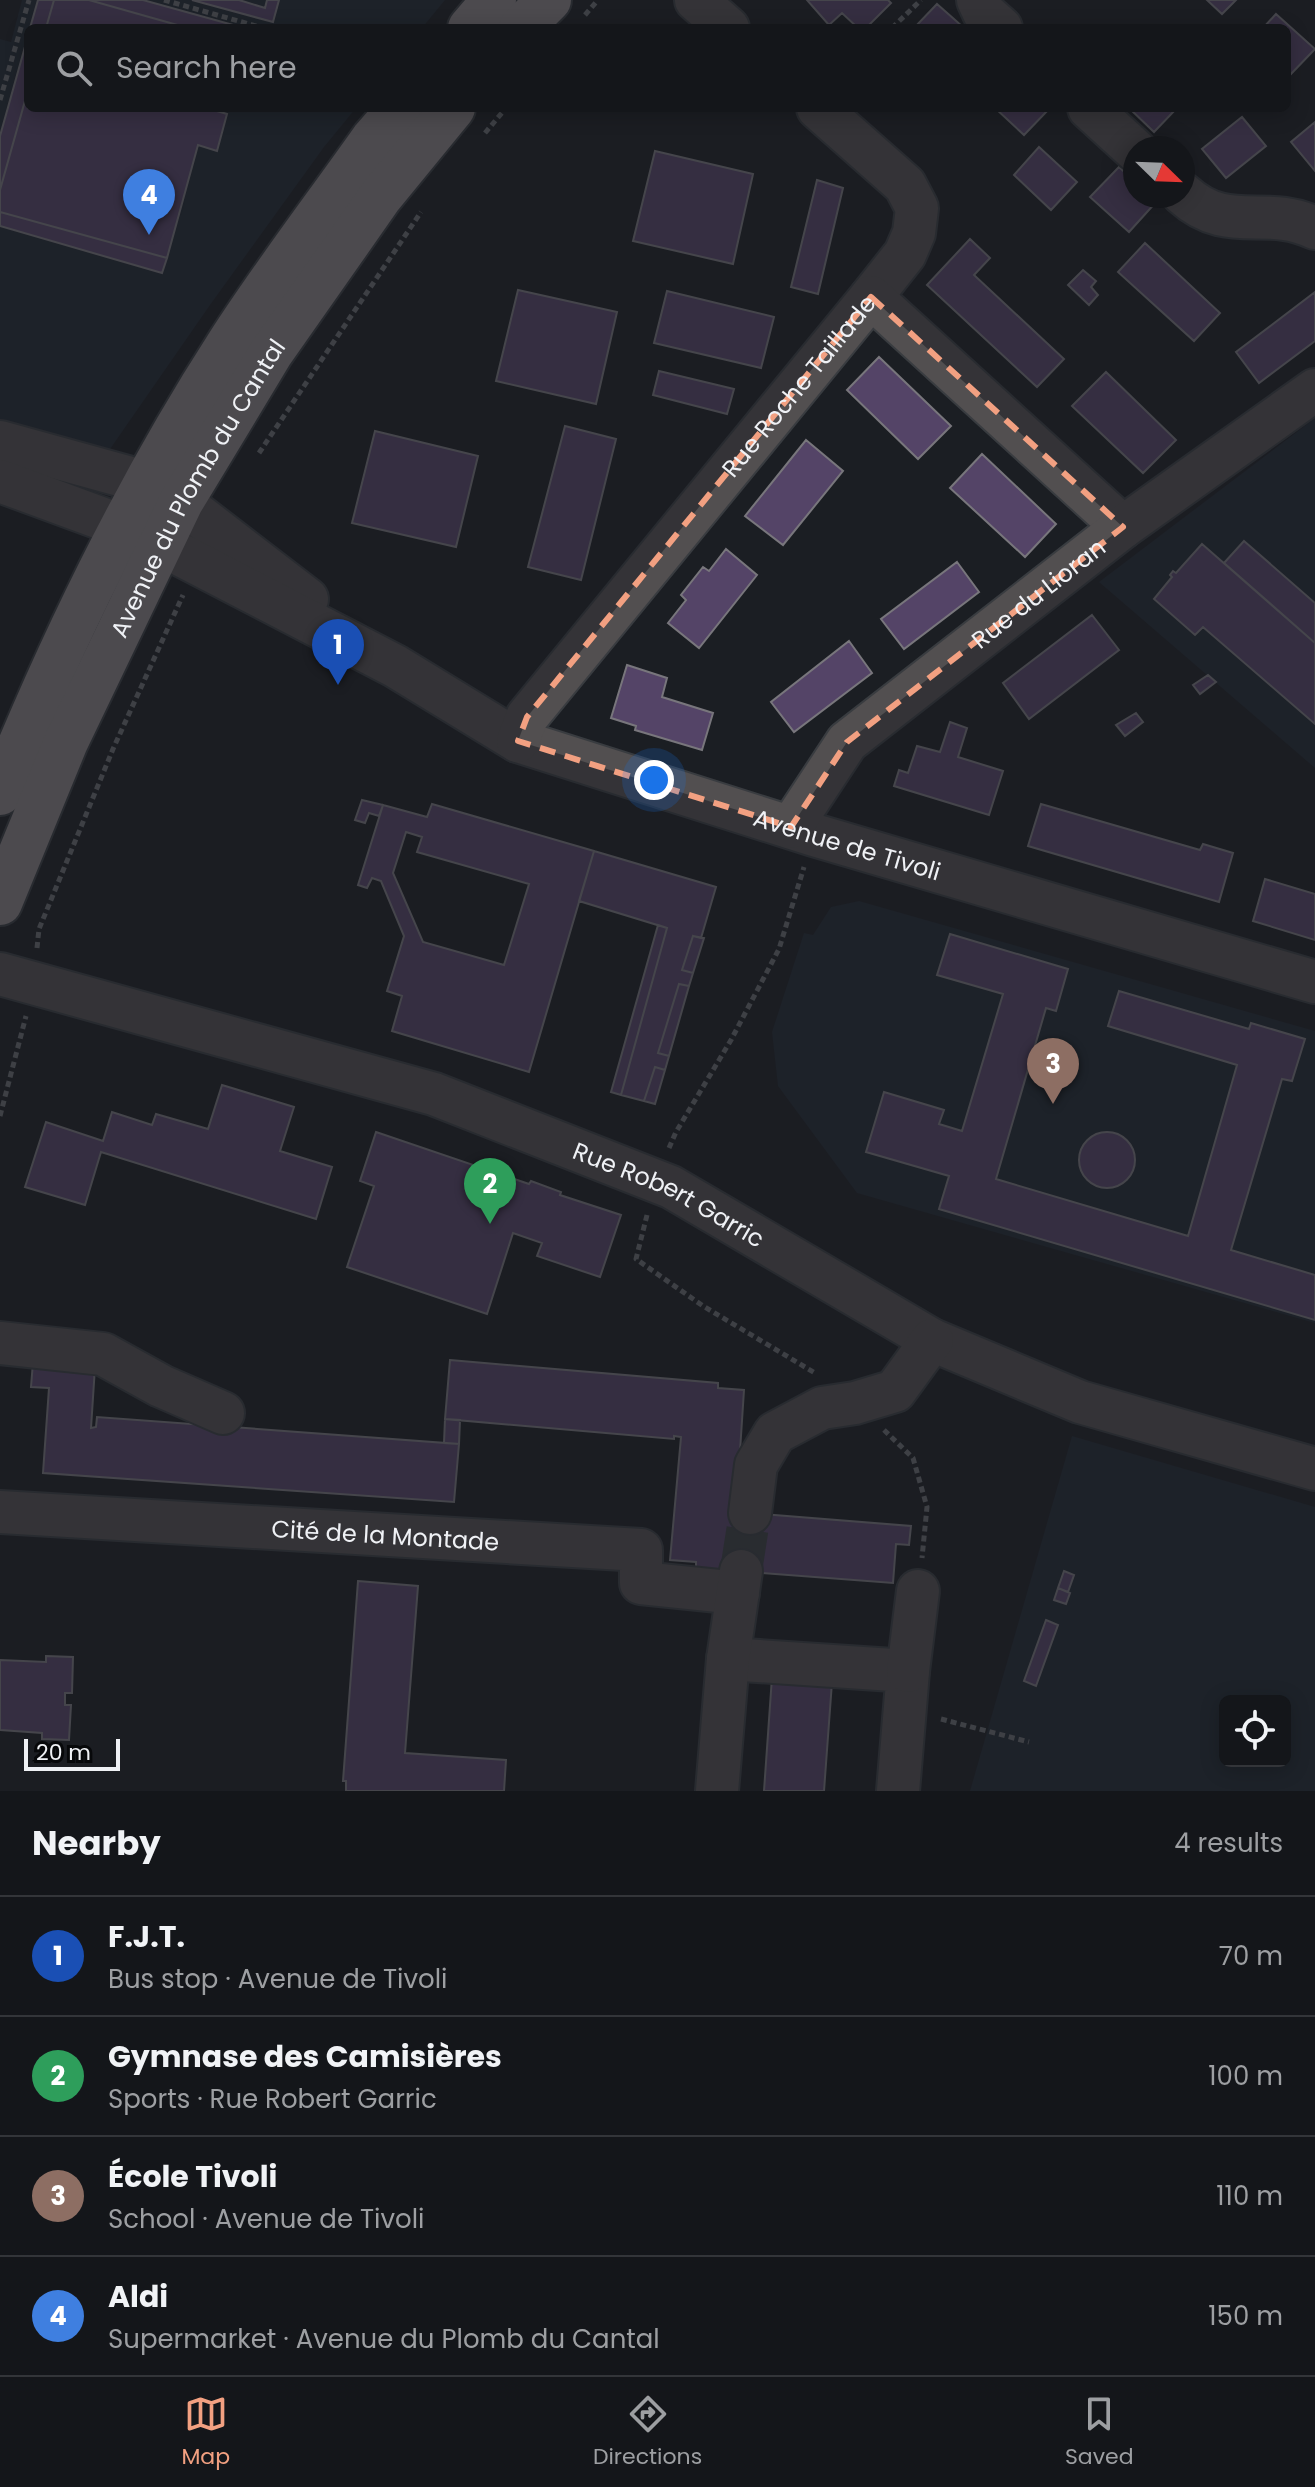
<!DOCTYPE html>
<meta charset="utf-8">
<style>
body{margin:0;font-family:Poppins,sans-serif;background:#1d1f23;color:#f1f3f6}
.controls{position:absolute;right:24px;bottom:24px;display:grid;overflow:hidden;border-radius:12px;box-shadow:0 4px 20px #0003}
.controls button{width:72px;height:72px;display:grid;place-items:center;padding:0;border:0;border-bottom:2px solid #333539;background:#14161a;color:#f1f3f6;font:40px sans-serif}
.compass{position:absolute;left:1123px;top:136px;width:72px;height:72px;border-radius:50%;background:#14161a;box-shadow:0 4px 20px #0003;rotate:113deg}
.scale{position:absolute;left:24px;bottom:20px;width:96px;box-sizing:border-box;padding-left:8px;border:4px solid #eff1f5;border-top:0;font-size:22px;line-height:28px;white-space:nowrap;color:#eff1f5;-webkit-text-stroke:6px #07080a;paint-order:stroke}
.you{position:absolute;left:654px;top:780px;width:28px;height:28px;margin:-20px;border:6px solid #fff;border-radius:50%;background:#1a73e8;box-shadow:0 0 0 12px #1a73e833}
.badge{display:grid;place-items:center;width:52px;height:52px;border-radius:50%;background:#f2a081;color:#fff;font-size:26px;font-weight:700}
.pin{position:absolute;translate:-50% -66px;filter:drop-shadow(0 2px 4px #0008)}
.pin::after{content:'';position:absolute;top:42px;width:28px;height:24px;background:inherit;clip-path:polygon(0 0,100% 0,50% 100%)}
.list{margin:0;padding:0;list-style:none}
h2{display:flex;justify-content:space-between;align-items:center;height:104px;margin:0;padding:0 32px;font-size:34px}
h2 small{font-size:26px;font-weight:400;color:#9d9fa2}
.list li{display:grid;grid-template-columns:52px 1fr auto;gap:24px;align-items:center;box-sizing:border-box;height:120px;padding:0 32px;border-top:2px solid #333539}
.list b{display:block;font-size:30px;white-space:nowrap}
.list p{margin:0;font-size:26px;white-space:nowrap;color:#9d9fa2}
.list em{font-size:26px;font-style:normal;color:#9d9fa2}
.icon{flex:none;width:44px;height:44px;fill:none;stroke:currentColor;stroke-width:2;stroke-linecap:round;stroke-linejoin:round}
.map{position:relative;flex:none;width:1315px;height:1791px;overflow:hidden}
.search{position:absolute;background:#14161a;box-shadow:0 4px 20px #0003;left:24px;right:24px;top:24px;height:88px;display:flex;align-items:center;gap:20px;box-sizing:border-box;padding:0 28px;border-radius:12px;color:#9d9fa2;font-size:30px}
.sheet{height:584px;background:#14161a}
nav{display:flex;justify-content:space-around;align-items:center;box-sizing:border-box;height:112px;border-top:2px solid #333539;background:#14161a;font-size:22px;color:#9d9fa2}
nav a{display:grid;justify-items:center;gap:4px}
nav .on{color:#f2a081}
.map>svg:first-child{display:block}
</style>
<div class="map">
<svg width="1315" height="1791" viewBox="0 0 1315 1791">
<rect width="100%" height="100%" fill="#1b1e23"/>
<path fill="#212831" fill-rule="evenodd" d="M22,0H445L422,28H28V108H356L324,147L210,305L108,452L0,421V39L11,42Z
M1315,418V768L1099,582Z
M859,901L1315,1031V1323L857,1193L778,1086L772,1032L804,933L813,935L831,907Z
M1072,1436L1315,1507V1791H970ZM1225,1701H1285V1761H1225Z"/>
<path fill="#544467" stroke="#78767c" stroke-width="2" fill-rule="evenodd" d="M38,0H54L46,28H30Z
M54,0H89L188,28H46Z
M89,0H143L244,28H188Z
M192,0H239L265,8L267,0H279L273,22Z
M807,0H888L891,3L866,28H858L842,13L829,25Z
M1207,0H1236L1222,14Z
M937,4L954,19L964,28H914Z
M1276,14L1315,49L1289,76L1287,28H1263Z
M28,36V90L0,190V136Z
M28,90V108H207L227,114L217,151L198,145L167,258L0,212V190Z
M995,108H1050L1024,135Z
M1129,108H1177L1154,132Z
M1242,117L1266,146L1226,178L1202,149Z
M1315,122V171L1291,142Z
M1039,147L1077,182L1051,210L1014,175Z
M655,151L753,174L733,264L633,241Z
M1119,167L1135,182V196H1151L1157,201L1129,232L1090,197Z
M817,180L843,188L818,294L791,287Z
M0,212L167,258L162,273L0,226Z
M970,239L990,258L974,275L1064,359L1037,387L927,285Z
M1145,243L1220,313L1194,341L1118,272Z
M1083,270L1096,281L1091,287L1098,295L1089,305L1068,285Z
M518,290L617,312L596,404L496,381Z
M667,291L774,317L761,368L654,343Z
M1315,292V341L1259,383L1236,352Z
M879,357L951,426L918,459L847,390Z
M659,371L734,389L727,414L653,395Z
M1106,372L1176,440L1143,473L1072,406Z
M565,426L616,439L581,580L528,567Z
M375,431L478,456L456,547L352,523Z
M806,440L843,471L783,545L745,516Z
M982,454L1056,524L1025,557L950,488Z
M1244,541L1315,603V643L1224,563Z
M1202,544L1315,643V724L1203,627L1195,635L1154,599L1172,577L1170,575L1173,571L1176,573Z
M726,549L757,575L699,648L668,623L686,600L681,595L703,567L709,571Z
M957,562L979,592L904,649L881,619Z
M1092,615L1119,650L1029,719L1003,683Z
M849,641L872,673L794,732L771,702Z
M627,665L667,678L662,697L713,713L702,750L635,730L636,726L611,718Z
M1208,675L1216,682L1200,694L1193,685Z
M1136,713L1143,722L1125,736L1116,725Z
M950,722L967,728L958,757L1003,771L989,815L894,786L899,770L908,773L917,746L940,752Z
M362,800L383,805L379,816L369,813L365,823L355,820Z
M432,804L594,851L529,1072L392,1031L402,996L387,991L404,936L381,881L372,878L367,888L358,885L383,805L427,817ZM406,832L422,837L417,852L529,884L504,965L423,942L393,873Z
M1041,804L1200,850L1203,844L1233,853L1219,902L1028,846Z
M594,851L716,887L701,938L693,936L682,970L693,973L689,986L679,984L658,1053L669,1056L665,1070L655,1067L644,1101L621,1095L667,928L579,901Z
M1265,879L1315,894V940L1253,921Z
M658,925L667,928L621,1095L611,1092Z
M950,934L1068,969L1056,1011L1046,1008L996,1179L1188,1236L1237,1065L1108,1026L1119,991L1249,1029L1251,1023L1305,1039L1292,1081L1282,1079L1231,1250L1315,1275V1320L939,1209L949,1176L866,1152L884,1092L944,1110L939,1124L962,1131L1003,994L937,975Z
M693,936L704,938L693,973L682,970Z
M679,984L689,986L669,1056L658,1053Z
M655,1067L665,1070L655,1104L644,1101Z
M222,1085L294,1107L280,1151L332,1167L316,1219L101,1152L85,1205L25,1187L46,1122L103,1141L112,1112L152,1125L156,1114L208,1129Z
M376,1132L529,1184L531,1181L561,1192L560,1195L621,1215L600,1277L537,1256L542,1243L513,1233L487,1314L347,1267L374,1186L360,1181Z
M1079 1160a28 28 0 1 1 56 0a28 28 0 1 1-56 0Z
M450,1360L718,1383V1388L744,1390L736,1512L911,1526L909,1545L896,1544L893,1583L696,1568V1562L670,1560L681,1437L674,1436V1439L445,1419Z
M33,1362L95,1367L91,1428L96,1427L97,1417L459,1444L454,1502L43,1473L49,1388L31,1387Z
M445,1419L460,1420L459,1444L444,1443Z
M1064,1571L1074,1575L1068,1592L1058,1588Z
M358,1581L418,1586L405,1753L506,1760L504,1791H346V1781H343Z
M1058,1588L1070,1593L1066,1604L1054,1600Z
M1046,1620L1058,1625L1036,1686L1024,1681Z
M46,1656L73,1657L72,1693H65V1705H71L69,1740L42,1739V1733L0,1730V1660L46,1662Z
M772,1677L832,1682L824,1791H764Z"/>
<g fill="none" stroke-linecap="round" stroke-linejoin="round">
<path stroke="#3b3e42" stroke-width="42" stroke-dasharray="42 21" stroke-linecap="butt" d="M741,1571L750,1513"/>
<defs>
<g id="minor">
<path d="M696,0L728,28"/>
<path d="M978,0L984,13L1001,28"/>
<path d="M818,108L905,185L917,208L914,233L905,254L871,297"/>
<path d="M1089,108L1135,150"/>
<path d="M1183,194C1228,235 1265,204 1315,228"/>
<path d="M0,442L145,482L181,502L307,599"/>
<path id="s1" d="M0,481L122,526L160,544L395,666L518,741L814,835L1315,982"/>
<path id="s2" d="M518,741L527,717L871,297L1123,527"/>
<path id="s3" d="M791,827L847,742L1123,527L1315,390"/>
<path id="s4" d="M0,974L434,1094L671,1187L932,1340L1080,1402L1315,1469"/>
<path d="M0,1343L103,1354L161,1386L223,1413"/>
<path id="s5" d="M0,1512L641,1550V1583L738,1593"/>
<path d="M750,1513L756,1465L775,1433L822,1408L855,1403L895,1391L932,1340"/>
<path d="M728,1659L908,1671L898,1791"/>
<path d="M908,1671L918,1591"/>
<path d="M717,1791L728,1659L741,1571"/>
</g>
<g id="major">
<path d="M470,28L494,0"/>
<path d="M521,28L549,0"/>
<path d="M0,793C63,637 138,484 229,343C274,273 325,207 373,139L400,108"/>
<path id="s6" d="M0,903L66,742L181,502L271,353L381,196L453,108"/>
</g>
</defs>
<use href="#minor" stroke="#393c40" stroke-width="46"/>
<use href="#major" stroke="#393c40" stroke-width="48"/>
<path stroke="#686b6f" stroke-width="5" stroke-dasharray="6 4" stroke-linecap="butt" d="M164,0L263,28
M585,15L598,0
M892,28L921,0
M0,100L29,0
M485,133L506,108
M259,453L421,212
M37,948L39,929L113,749L183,595
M0,1116L26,1016
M669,1148L676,1132L731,1040L779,949L804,867
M647,1215L636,1259L703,1306L815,1373
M884,1430L913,1458L927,1507L922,1558
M941,1719L1029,1742"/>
<use href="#minor" stroke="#524f50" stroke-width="42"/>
<use href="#major" stroke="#878083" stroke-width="44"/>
</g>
<path d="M0 0H1315V1791H0ZM871,297L1123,527L847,742L791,827L518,741L527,717Z" fill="#1b1e23" fill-opacity=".55" fill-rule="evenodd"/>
<path fill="none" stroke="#f2a081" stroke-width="6" stroke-dasharray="16 10" stroke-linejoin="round" d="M871,297L1123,527L847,742L791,827L518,741L527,717Z"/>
<g text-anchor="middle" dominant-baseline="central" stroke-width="8" stroke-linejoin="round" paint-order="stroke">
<g font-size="24" fill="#eff1f5" stroke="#07080a">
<text stroke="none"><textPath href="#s2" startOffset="454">Rue Roche Taillade</textPath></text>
<text stroke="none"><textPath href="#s6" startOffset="460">Avenue du Plomb du Cantal</textPath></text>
<text stroke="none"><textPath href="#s3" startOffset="344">Rue du Lioran</textPath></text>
<text stroke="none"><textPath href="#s1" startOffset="926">Avenue de Tivoli</textPath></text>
<text stroke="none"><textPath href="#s4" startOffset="706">Rue Robert Garric</textPath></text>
<text stroke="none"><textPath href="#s5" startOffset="386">Cité de la Montade</textPath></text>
</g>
</g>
</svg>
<div class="controls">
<button><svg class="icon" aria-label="locate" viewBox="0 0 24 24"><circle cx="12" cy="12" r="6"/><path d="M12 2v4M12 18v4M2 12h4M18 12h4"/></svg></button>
</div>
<svg class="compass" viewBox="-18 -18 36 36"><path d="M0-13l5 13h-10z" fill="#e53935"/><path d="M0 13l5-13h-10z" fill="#9d9fa2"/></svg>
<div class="scale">20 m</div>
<div class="you"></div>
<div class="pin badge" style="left:338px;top:685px;background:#1a4fb4">1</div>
<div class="pin badge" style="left:490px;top:1224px;background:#2e9e5b">2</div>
<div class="pin badge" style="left:1053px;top:1104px;background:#8d6e63">3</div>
<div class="pin badge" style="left:149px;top:235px;background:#3f7fe0">4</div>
<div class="search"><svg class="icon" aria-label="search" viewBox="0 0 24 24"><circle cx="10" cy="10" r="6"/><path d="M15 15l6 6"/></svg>Search here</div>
</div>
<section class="sheet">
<h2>Nearby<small>4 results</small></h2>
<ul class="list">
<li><span class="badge" style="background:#1a4fb4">1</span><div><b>F.J.T.</b><p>Bus stop · Avenue de Tivoli</p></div><em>70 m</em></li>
<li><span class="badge" style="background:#2e9e5b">2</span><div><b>Gymnase des Camisières</b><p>Sports · Rue Robert Garric</p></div><em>100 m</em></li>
<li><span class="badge" style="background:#8d6e63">3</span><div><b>École Tivoli</b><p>School · Avenue de Tivoli</p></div><em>110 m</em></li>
<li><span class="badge" style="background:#3f7fe0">4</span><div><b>Aldi</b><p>Supermarket · Avenue du Plomb du Cantal</p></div><em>150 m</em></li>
</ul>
</section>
<nav>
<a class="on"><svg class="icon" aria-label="map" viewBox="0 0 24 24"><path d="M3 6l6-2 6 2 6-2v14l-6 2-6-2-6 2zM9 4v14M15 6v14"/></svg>Map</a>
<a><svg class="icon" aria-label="directions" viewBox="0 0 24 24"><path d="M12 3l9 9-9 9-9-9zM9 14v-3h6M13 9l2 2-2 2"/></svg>Directions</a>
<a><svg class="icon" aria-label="saved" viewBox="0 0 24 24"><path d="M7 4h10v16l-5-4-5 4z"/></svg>Saved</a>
</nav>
